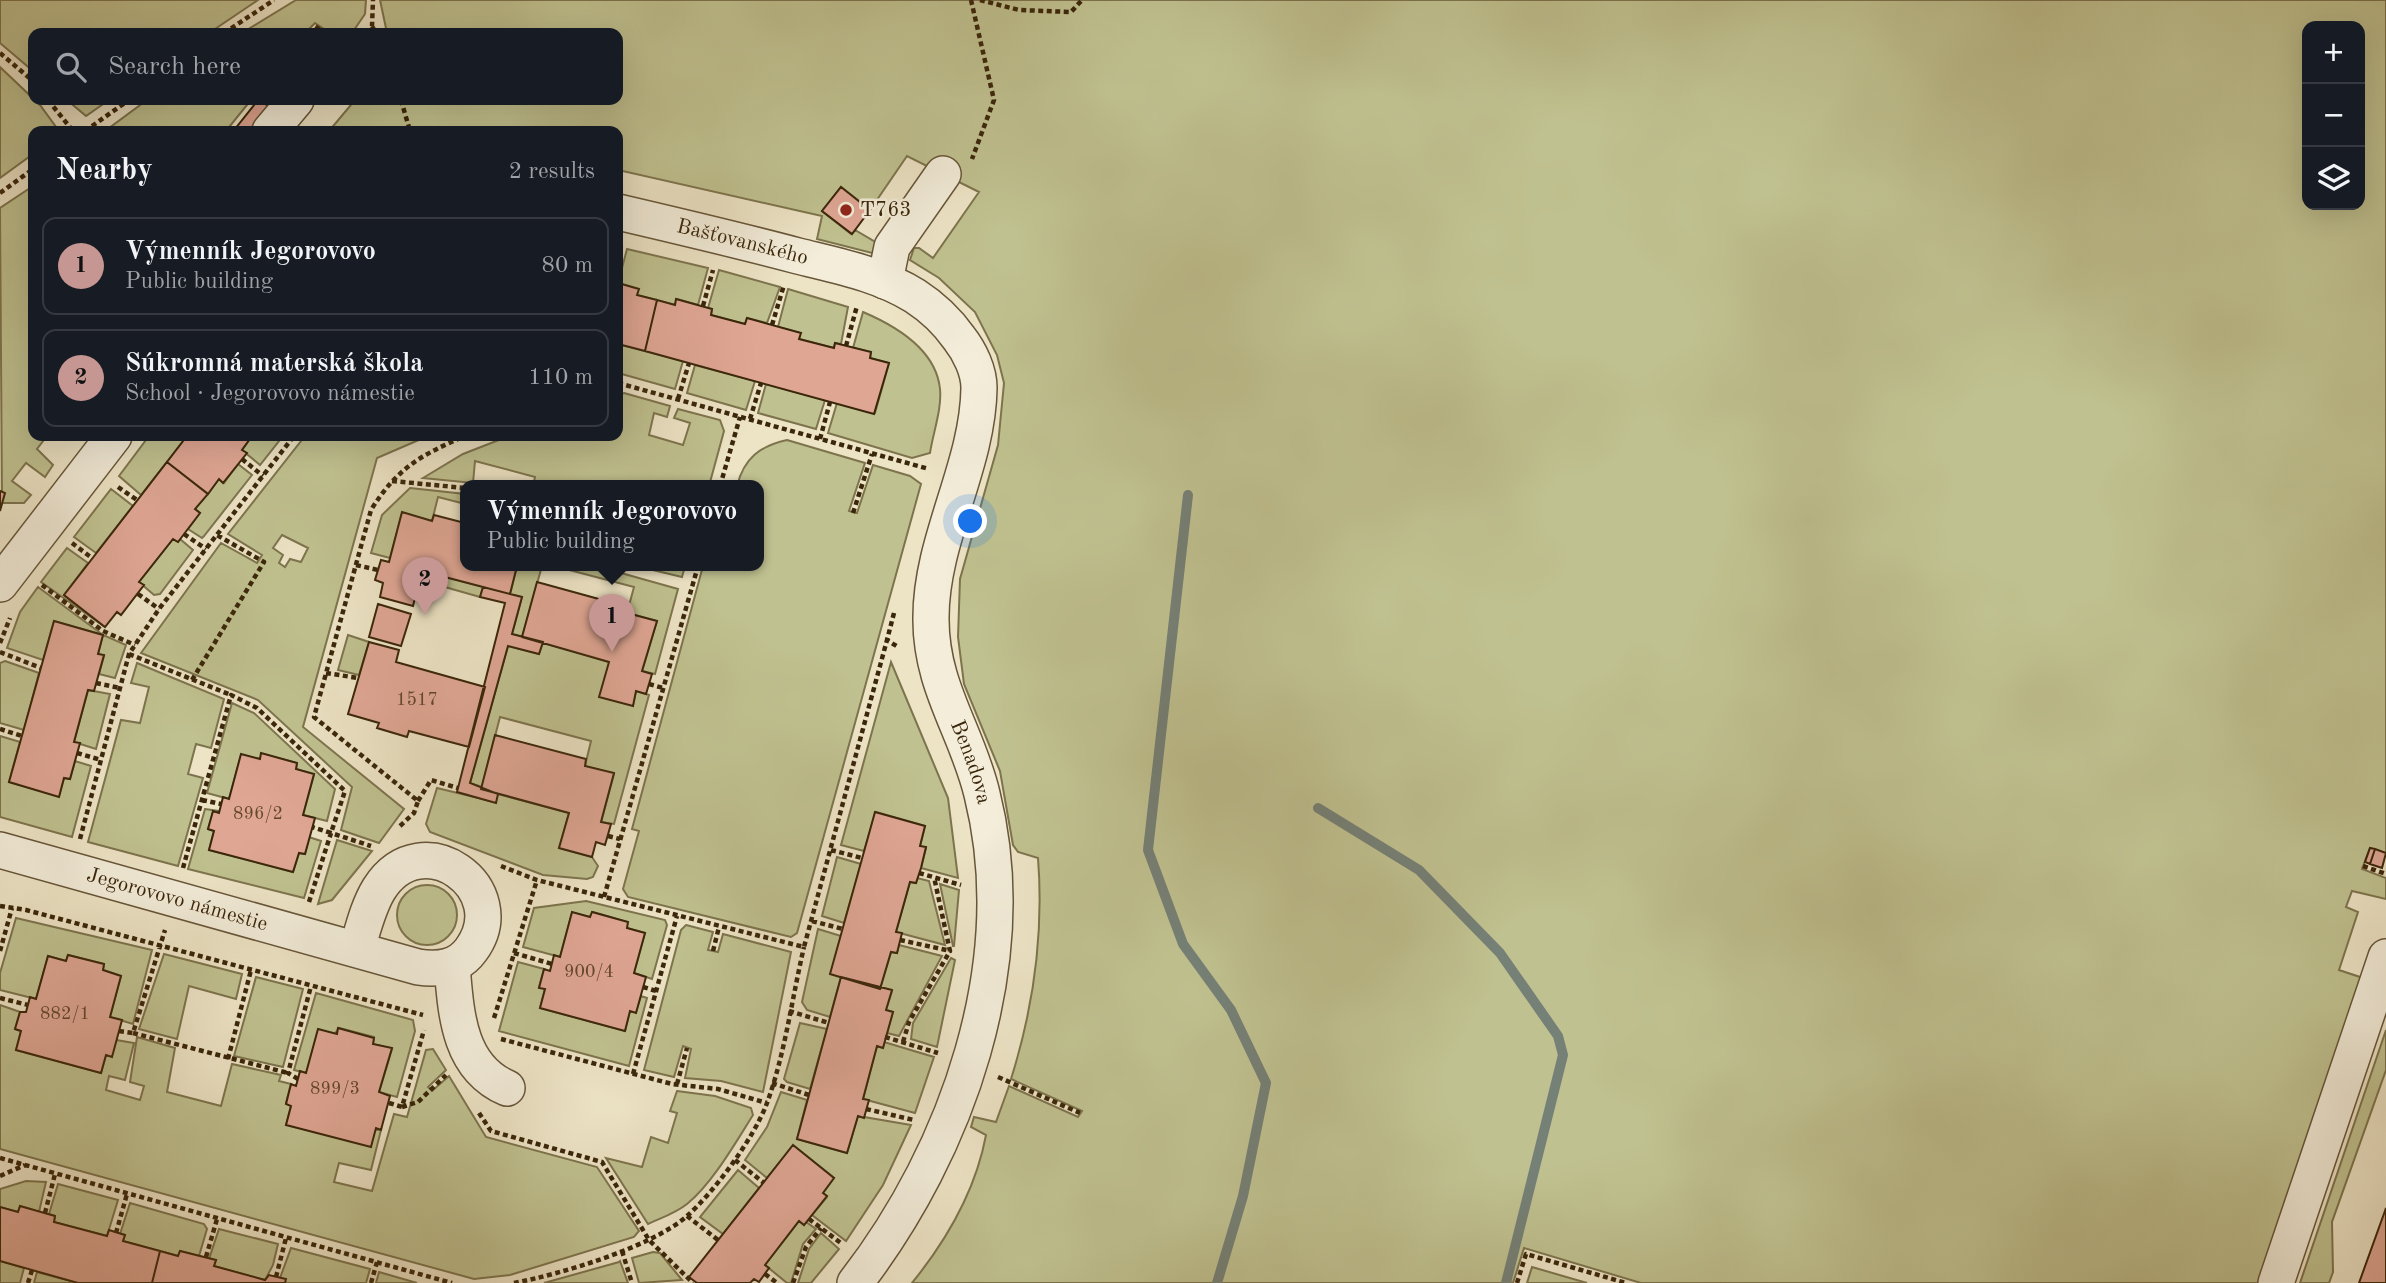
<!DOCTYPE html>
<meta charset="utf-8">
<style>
body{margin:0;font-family:"Old Standard TT",serif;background:#242831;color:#f1f3f6}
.controls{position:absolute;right:21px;top:21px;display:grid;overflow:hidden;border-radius:14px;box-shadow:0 7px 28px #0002}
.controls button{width:63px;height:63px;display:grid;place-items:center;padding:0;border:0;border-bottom:2px solid #363941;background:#171b24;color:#f1f3f6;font:35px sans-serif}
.you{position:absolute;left:971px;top:522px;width:24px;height:24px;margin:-18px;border:5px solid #fff;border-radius:50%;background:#1a73e8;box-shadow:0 0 0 10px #1a73e833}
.badge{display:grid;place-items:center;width:46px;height:46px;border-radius:50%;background:#c59692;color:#111;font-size:23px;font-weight:700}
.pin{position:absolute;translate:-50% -58px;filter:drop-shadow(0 2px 4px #0008)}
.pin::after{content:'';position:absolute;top:37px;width:24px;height:21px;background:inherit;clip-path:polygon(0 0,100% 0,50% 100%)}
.popup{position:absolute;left:460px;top:480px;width:304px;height:91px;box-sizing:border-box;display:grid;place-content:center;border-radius:14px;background:#171b24;filter:drop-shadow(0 2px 5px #0005);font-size:23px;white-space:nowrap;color:#9ea1a6}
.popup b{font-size:26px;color:#f1f3f6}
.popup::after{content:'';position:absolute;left:50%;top:100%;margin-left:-14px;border:14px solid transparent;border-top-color:#171b24}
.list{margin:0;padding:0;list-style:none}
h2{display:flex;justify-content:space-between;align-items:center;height:91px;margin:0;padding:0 28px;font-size:30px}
h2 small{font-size:23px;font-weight:400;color:#9ea1a6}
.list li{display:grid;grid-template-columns:46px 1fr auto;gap:21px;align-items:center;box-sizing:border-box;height:98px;margin:0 14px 14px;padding:0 14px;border:2px solid #363941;border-radius:14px}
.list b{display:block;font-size:26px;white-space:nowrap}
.list p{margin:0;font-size:23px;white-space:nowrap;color:#9ea1a6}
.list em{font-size:23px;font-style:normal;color:#9ea1a6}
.icon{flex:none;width:38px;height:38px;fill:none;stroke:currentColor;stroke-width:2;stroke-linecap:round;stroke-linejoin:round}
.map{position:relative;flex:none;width:2386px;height:1283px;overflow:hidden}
.search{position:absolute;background:#171b24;box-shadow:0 7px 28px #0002;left:28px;top:28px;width:595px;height:77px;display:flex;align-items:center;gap:18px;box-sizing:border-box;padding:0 24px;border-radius:14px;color:#9ea1a6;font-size:26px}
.panel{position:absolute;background:#171b24;box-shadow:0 7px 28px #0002;left:28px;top:126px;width:595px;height:315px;border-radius:14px}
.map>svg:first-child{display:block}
</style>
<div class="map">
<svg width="2386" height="1283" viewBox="0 0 2386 1283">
<rect width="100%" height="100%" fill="#ede4c6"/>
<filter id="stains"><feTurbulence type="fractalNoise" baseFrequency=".00286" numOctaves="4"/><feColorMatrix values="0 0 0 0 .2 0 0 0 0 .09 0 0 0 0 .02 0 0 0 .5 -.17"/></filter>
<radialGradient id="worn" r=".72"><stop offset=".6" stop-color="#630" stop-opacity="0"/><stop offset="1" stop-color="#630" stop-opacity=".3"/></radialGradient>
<path fill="#c0c190" stroke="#7d744d" stroke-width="2" fill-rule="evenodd" d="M0,0H258L209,33H33V71L0,43Z
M296,0H366L365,14L352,33H330L315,23L305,33H242Z
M380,0H2386V853L2370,848L2362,869L2386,878V899L2352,891L2346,907L2358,912L2339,970L2363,978L2258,1283H1641L1524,1248L1513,1283H912C946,1241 976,1189 986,1135L971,1127L974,1117L996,1122L1009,1086L1078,1117L1082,1111L1011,1079C1034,1006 1044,935 1038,858L1018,852L1013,845L1000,771L964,684L958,637L960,579L998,445L1004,383L997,355L975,312L939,278L910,260L914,248H919L933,258L979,192L907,156L870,210L841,187L822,211L851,234L855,230L877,243L879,249L872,253L817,239L822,216L618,170V131H329L355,100H618V33H387ZM2307,26H2360V205H2307Z
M0,67L40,105L59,131H33V154L0,178Z
M67,100H109L86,116Z
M147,100H251L226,131H105Z
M33,186V436H47L37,449L53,465L45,477L26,463L12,481L31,495L24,503H2L0,208Z
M627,249L708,268L698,305L677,299L675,305L637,295L638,289L618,283Z
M719,270L780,287L767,323L747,318L745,324L711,315L712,309L708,308Z
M788,289L848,307L841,344L835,343L834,348L799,339L800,333L778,327Z
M863,312C896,326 936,349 940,389C942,409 933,433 930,453L912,458L828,433L837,403L875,413L889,363L870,358L871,352L853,348Z
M618,344L683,361L675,389L618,373Z
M695,365L755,381L746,410L687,393Z
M766,384L825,400L816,429L758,413Z
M624,393L670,406L667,417L654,413L649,435L683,445L690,423L674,418L678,409L720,420L724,431L709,486H533L535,477L475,461L473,483L423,478L463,454L509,436H618V395Z
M149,436H187L141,495L119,476Z
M252,436H283L260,465L242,450Z
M305,436H428L377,458L303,727L404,809L379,843L341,830L352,787L258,700L141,653L221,543L257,563L262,555L228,534ZM282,535L308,548L301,562L290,559L285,567L279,563L283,555L273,548Z
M787,440L865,463L849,511L857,513L873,465L910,476L921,484L797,933L791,937L628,897L623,889L639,831L632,829L703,566H759V486H737C744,458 760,446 787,440Z
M238,464L252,475L204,536L202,538L188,529L200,513L195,509L219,479L224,483Z
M410,488L465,494V504L438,497L432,521L402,513L390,558L371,553L382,515Z
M111,489L133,506L96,553L74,537Z
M173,539L178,542L180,539L193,550L160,594L154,595L139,582Z
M67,548L88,563L64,595L105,627L41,582Z
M517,566H542L522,637L512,634L522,597L510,594Z
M554,566H622L621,573L678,589L655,674L642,671L657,621L627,613L634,587Z
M636,566H685L682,577Z
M422,571L483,587L480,597L420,580Z
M38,587L103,635L126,645L115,678L99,674L104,656L98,654L103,635L54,621L43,660L7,648L20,612Z
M348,635L369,642L359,675L338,670Z
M543,642L609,662L633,705L636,691L649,695L614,824L601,822L614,774L585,766L591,741L500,717L482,787L470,783L508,646L539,654Z
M5,661L39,673L24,730L0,723V663Z
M891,662L948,798L958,878L921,868L926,848L920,846L925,826L876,812L864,851L841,845Z
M137,663L224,699L211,748L196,744L188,774L203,778L178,866L88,842L121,720L140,723L149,687L131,683Z
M88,690L110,694L96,749L74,742Z
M232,703L254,713L335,789L327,821L303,815L314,775L296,769L297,763L262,754L260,759L241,755L229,799L207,793Z
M0,736L20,742L9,782L59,796L64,778L70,779L75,761L91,766L72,837L0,817Z
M437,788L495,802L498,794L569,813L559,848L592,857L598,866L593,877L587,879L543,875L430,832L426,824Z
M205,809L219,811L213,812L208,829L214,831L209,850L293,872L299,853L305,854L309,837L321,841L304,898L188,869Z
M337,840L372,851L332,900L318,904Z
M837,857L861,864L844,923L822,916Z
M917,878L929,881L945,945L896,932L910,882L916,883Z
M940,884L959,890L954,946H953Z
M397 915a30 30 0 1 1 60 0a30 30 0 1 1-60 0Z
M586,901L665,920L667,925L652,979L634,973L645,933L627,928V922L593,912L590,917L572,913L560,957L523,947L534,908Z
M16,918L152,950L133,1024L110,1017L121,976L103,970L104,964L68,955L66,961L48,956L36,999L0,990V973Z
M686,925L713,932L708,950L718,952L723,934L791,952L763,1092L721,1081L685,1078L691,1049L683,1046L674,1077L644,1070L681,930Z
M818,929L841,936V977L830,1017L807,1010L802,1002Z
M899,945L942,956L899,1036L887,1033L893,1012L886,1010L892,991L880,989L891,952L897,953Z
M164,954L242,974L236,999L189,986L177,1039L139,1029Z
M951,958L955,960L937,1047L911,1039L913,1023Z
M518,962L544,969L539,987L545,989L540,1008L625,1031L630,1011L636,1012L641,996L647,998L629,1066L499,1031Z
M256,977L303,989L283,1067L234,1056Z
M316,993L413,1020L415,1031L397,1097L379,1092L392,1049L373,1044L374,1037L339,1028L306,1073L294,1070Z
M0,1005L20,1012L15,1029L21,1031L16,1050L101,1073L106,1055L111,1056L116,1040L134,1043L125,1080L109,1076L106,1090L140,1100L144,1086L130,1082L137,1037L175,1048L167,1092L221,1106L232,1064L281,1075L279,1081L291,1084L286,1103L291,1106L286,1125L381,1130L371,1170L339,1163L334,1182L372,1191L394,1114L407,1117L426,1050L433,1049L446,1070L428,1087L432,1091L449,1076L486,1137L597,1167L639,1231L634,1237L510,1275L474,1279L0,1149Z
M800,1023L827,1029L810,1089L787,1082L784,1079Z
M2386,1030V1070L2332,1222L2333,1272L2329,1283H2300Z
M884,1042L934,1057L915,1113L863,1099L877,1046L883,1048Z
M677,1091L715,1096L751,1108L753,1115C736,1142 712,1184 687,1204C676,1213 661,1218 648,1224L606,1158L642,1167L651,1137L668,1143L677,1113L670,1111Z
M781,1092L807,1100L797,1139L847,1153L858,1116L911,1125L883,1185L846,1241L812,1215L827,1197L823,1193L834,1178L794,1146L767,1178L745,1160L767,1127Z
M738,1170L759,1188L723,1234L700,1217Z
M26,1181L46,1182L39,1212L20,1206L18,1212L0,1207V1189Z
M58,1184L118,1200L107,1236L54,1222L55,1216L49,1214Z
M130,1203L204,1224L207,1229L199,1256L180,1251L178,1256L123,1241L125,1235L120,1234Z
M799,1221L804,1225L806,1222L816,1229L803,1244L791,1283H787L765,1265Z
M219,1229L278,1244L273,1265L265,1280L214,1266L216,1260L209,1259Z
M821,1233L839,1249L811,1283H798L809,1249Z
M291,1248L370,1269L366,1283H285L280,1278Z
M653,1252L660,1253L682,1280L639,1283L632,1258Z
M0,1261L24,1268L20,1283H0Z
M620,1261L628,1283H544L619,1262Z
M1532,1267L1587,1283H1527Z
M37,1272L78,1283H34Z
M379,1272L417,1283H376Z"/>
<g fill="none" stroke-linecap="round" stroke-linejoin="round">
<path stroke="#758076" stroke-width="10" d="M1188,495L1148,850L1183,944L1231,1010L1266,1083L1243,1196L1217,1283
M1318,808L1419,870L1500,953L1558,1036L1563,1055L1506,1283"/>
</g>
<path fill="#dfa694" stroke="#3a260a" stroke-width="2" d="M317,26L326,33H312Z
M258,100L269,106L249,131H238L235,129Z
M841,187L870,210L852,234L822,211Z
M618,283L639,289L637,295L657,300L645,351L618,344Z
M676,299L712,309L711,315L745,324L747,318L801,333L799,339L834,348L835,343L871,352L870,358L889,363L874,414L645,351L657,300L675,305Z
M187,436H252L242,450L247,453L223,483L219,479L208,494L167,462Z
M167,462L208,494L195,509L200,513L178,542L173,539L139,582L144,585L121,615L117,612L105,627L64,595Z
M0,491L5,493L0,511Z
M402,512L432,521L434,515L465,523V566H517L510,594L422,571L413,606L380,597L383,583L375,580L381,560L389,562Z
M537,582L628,607L627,613L657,621L642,671L652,674L646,694L636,691L633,706L599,697L609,662L522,637Z
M483,587L522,597L512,634L543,642L539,654L508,646L470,783L498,794L496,803L457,792L505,603L480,597Z
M378,604L411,614L401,646L369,637Z
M54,621L103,635L98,654L104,655L94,691L88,690L74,742L80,743L70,779L64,778L59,797L9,782Z
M369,642L399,650L396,662L485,687L469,747L409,731L407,737L377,728L379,723L348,714Z
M495,735L586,759L585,766L614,773L601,822L611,824L605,845L596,842L592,857L559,848L569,813L481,789Z
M261,753L297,763L296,769L314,774L303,815L315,818L305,854L299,853L293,872L209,850L214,831L208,829L213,811L219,813L223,797L229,799L241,754L260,759Z
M875,812L925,826L920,846L926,847L921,868L916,883L910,882L896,932L902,933L897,953L891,952L880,989L830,974Z
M2370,848L2375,849L2370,864L2365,862Z
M2375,849L2386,853L2382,868L2370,864Z
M572,912L590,917L592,912L628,922L627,928L645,933L634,973L646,977L636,1013L630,1011L625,1031L540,1008L545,989L539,988L544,969L550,971L554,955L560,957Z
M68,955L104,964L103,970L121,976L110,1017L122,1020L112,1057L106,1055L101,1073L16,1050L21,1031L15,1029L20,1012H26L30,997L36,999L48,956L66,961Z
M841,977L892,990L886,1010L893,1012L883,1048L877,1046L863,1099L869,1100L864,1118L858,1116L847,1153L797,1139Z
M338,1028L374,1038L373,1044L392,1048L379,1092L390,1096L381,1130L376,1128L371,1147L286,1125L291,1106L286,1104L291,1084L296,1086L300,1071L306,1073L318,1029L337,1034Z
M793,1145L834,1178L823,1193L827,1196L804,1225L799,1221L765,1265L769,1268L759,1282L754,1279L750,1283H697L689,1277Z
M20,1206L55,1216L54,1222L107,1236L109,1230L125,1235L123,1241L160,1251L152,1283H78L0,1261V1207L18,1212Z
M2386,1208V1283H2359Z
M160,1251L178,1256L180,1251L216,1260L214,1266L265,1280L269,1275L286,1279L285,1283H152Z"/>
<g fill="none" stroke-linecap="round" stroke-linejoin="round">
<defs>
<g id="minor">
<path d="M270,131L296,100"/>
<path id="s1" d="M618,212C678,226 738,240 798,256C838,266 880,274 915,296C932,307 947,321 959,338C970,352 979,371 979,388C978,466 931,539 931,617C930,686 967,731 982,794C1024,962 958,1150 855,1283"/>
<path d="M885,281L892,247L943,174"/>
<path d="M0,584L114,436"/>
<path id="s2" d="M0,850L418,967C439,970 458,968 471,950C516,889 422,821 379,889C368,907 363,929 357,949"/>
<path d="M452,966C456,1012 458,1067 507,1088"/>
<path d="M2276,1283L2386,957"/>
</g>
</defs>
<use href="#minor" stroke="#675639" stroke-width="38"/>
<path stroke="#3a260a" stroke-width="4.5" stroke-dasharray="5 3.5" stroke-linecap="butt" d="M971,0L994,100L972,159
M980,0L1019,10L1071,12L1082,0
M372,26L376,33
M224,33L274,0
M366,33L372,26L373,0
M0,53L33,81
M48,100L73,131
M401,100L410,131
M85,131L129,100
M0,193L33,169
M618,260L621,247
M703,306L713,270
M772,325L784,285
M846,346L857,306
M618,383L929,469
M678,399L689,363
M750,419L761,383
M820,439L830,402
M242,459L263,476
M392,481L465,488
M720,486L740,417
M118,487L137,500
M853,513L872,454
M184,534L206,549
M72,543L92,558
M356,565L378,570
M42,585L103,631L135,645
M138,594L159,609
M894,613L887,640L898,647
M0,643L10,618
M0,652L41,668
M129,654L231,695
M326,673L358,678
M192,680L264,562L217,535
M96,683L120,688
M649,684L663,688
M0,729L22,736
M77,753L101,760
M202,800L221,804
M418,801L431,780L458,788
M400,826L414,813L418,801L314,717L371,510C397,468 421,455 465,436
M608,836L620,839
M80,839L129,654L159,609L294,436
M831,850L862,858
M501,866L537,880L804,947L887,640
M2363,866L2386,874
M183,868L231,695L257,708L345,791L331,833L312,827
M919,873L961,885
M604,897L698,566
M309,902L331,833L371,846
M0,906L26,910L423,1015
M812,921L843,929
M900,940L951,951
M0,951L12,908
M713,951L719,927
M514,953L552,964
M643,987L656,991
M0,998L28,1005
M789,1011L829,1023
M494,1018L537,880
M119,1031L133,1033L165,930
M133,1033L288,1073
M885,1037L938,1053
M501,1039L672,1084L718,1089L767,1103
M903,1042L909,1022L950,951L934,877
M228,1059L251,970
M633,1074L677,916
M998,1077L1080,1113
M298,1079L288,1073L311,986
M772,1083L809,1095
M677,1084L687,1048
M389,1103L402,1107L424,1030
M402,1107L418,1102L446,1075
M866,1109L914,1120
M479,1113L491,1131L602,1162L649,1240L693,1283
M0,1158L452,1283
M735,1160L764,1183
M0,1176L25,1165
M45,1213L55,1174
M687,1216L718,1240
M809,1219L842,1244
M116,1233L127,1194
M622,1251L632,1283
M206,1257L217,1219
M765,1274L777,1283
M276,1277L286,1238
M28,1283L32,1270
M371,1283L377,1262
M514,1283C561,1274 652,1247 687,1216C715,1191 754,1138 767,1103C785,1054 792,998 804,947
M793,1283L806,1247L821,1228
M1517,1283L1526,1254L1626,1283"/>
<use href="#minor" stroke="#f3edda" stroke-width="35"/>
</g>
<circle fill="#8f2418" stroke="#f3edda" stroke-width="2.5" cx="846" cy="210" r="7"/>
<g text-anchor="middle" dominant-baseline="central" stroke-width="5" stroke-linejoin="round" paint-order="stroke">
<g font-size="18" fill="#63462c">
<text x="417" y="700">1517</text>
<text x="258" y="814">896/2</text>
<text x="589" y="972">900/4</text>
<text x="65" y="1014">882/1</text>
<text x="335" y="1089">899/3</text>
</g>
<g font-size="21" fill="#3a260a" stroke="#f3edda" text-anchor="start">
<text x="860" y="210">T763</text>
</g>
<g font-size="21" fill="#3a260a" stroke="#f3edda">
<text stroke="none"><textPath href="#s1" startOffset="128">Bašťovanského</textPath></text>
<text stroke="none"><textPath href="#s1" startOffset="812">Benadova</textPath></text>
<text stroke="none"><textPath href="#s2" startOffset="184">Jegorovovo námestie</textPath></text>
</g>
</g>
<rect width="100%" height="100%" filter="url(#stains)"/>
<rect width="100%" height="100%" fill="url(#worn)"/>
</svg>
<div class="controls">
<button>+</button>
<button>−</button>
<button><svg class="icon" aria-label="layers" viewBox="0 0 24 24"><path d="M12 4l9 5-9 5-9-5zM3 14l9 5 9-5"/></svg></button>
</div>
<div class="you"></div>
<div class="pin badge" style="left:612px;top:652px">1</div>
<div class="popup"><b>Výmenník Jegorovovo</b>Public building</div>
<div class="pin badge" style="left:425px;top:615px">2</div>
<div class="search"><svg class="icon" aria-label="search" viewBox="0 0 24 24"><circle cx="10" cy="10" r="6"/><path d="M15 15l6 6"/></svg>Search here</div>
<section class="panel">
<h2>Nearby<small>2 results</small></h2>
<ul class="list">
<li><span class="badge">1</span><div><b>Výmenník Jegorovovo</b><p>Public building</p></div><em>80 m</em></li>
<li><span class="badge">2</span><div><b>Súkromná materská škola</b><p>School · Jegorovovo námestie</p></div><em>110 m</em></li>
</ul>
</section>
</div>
